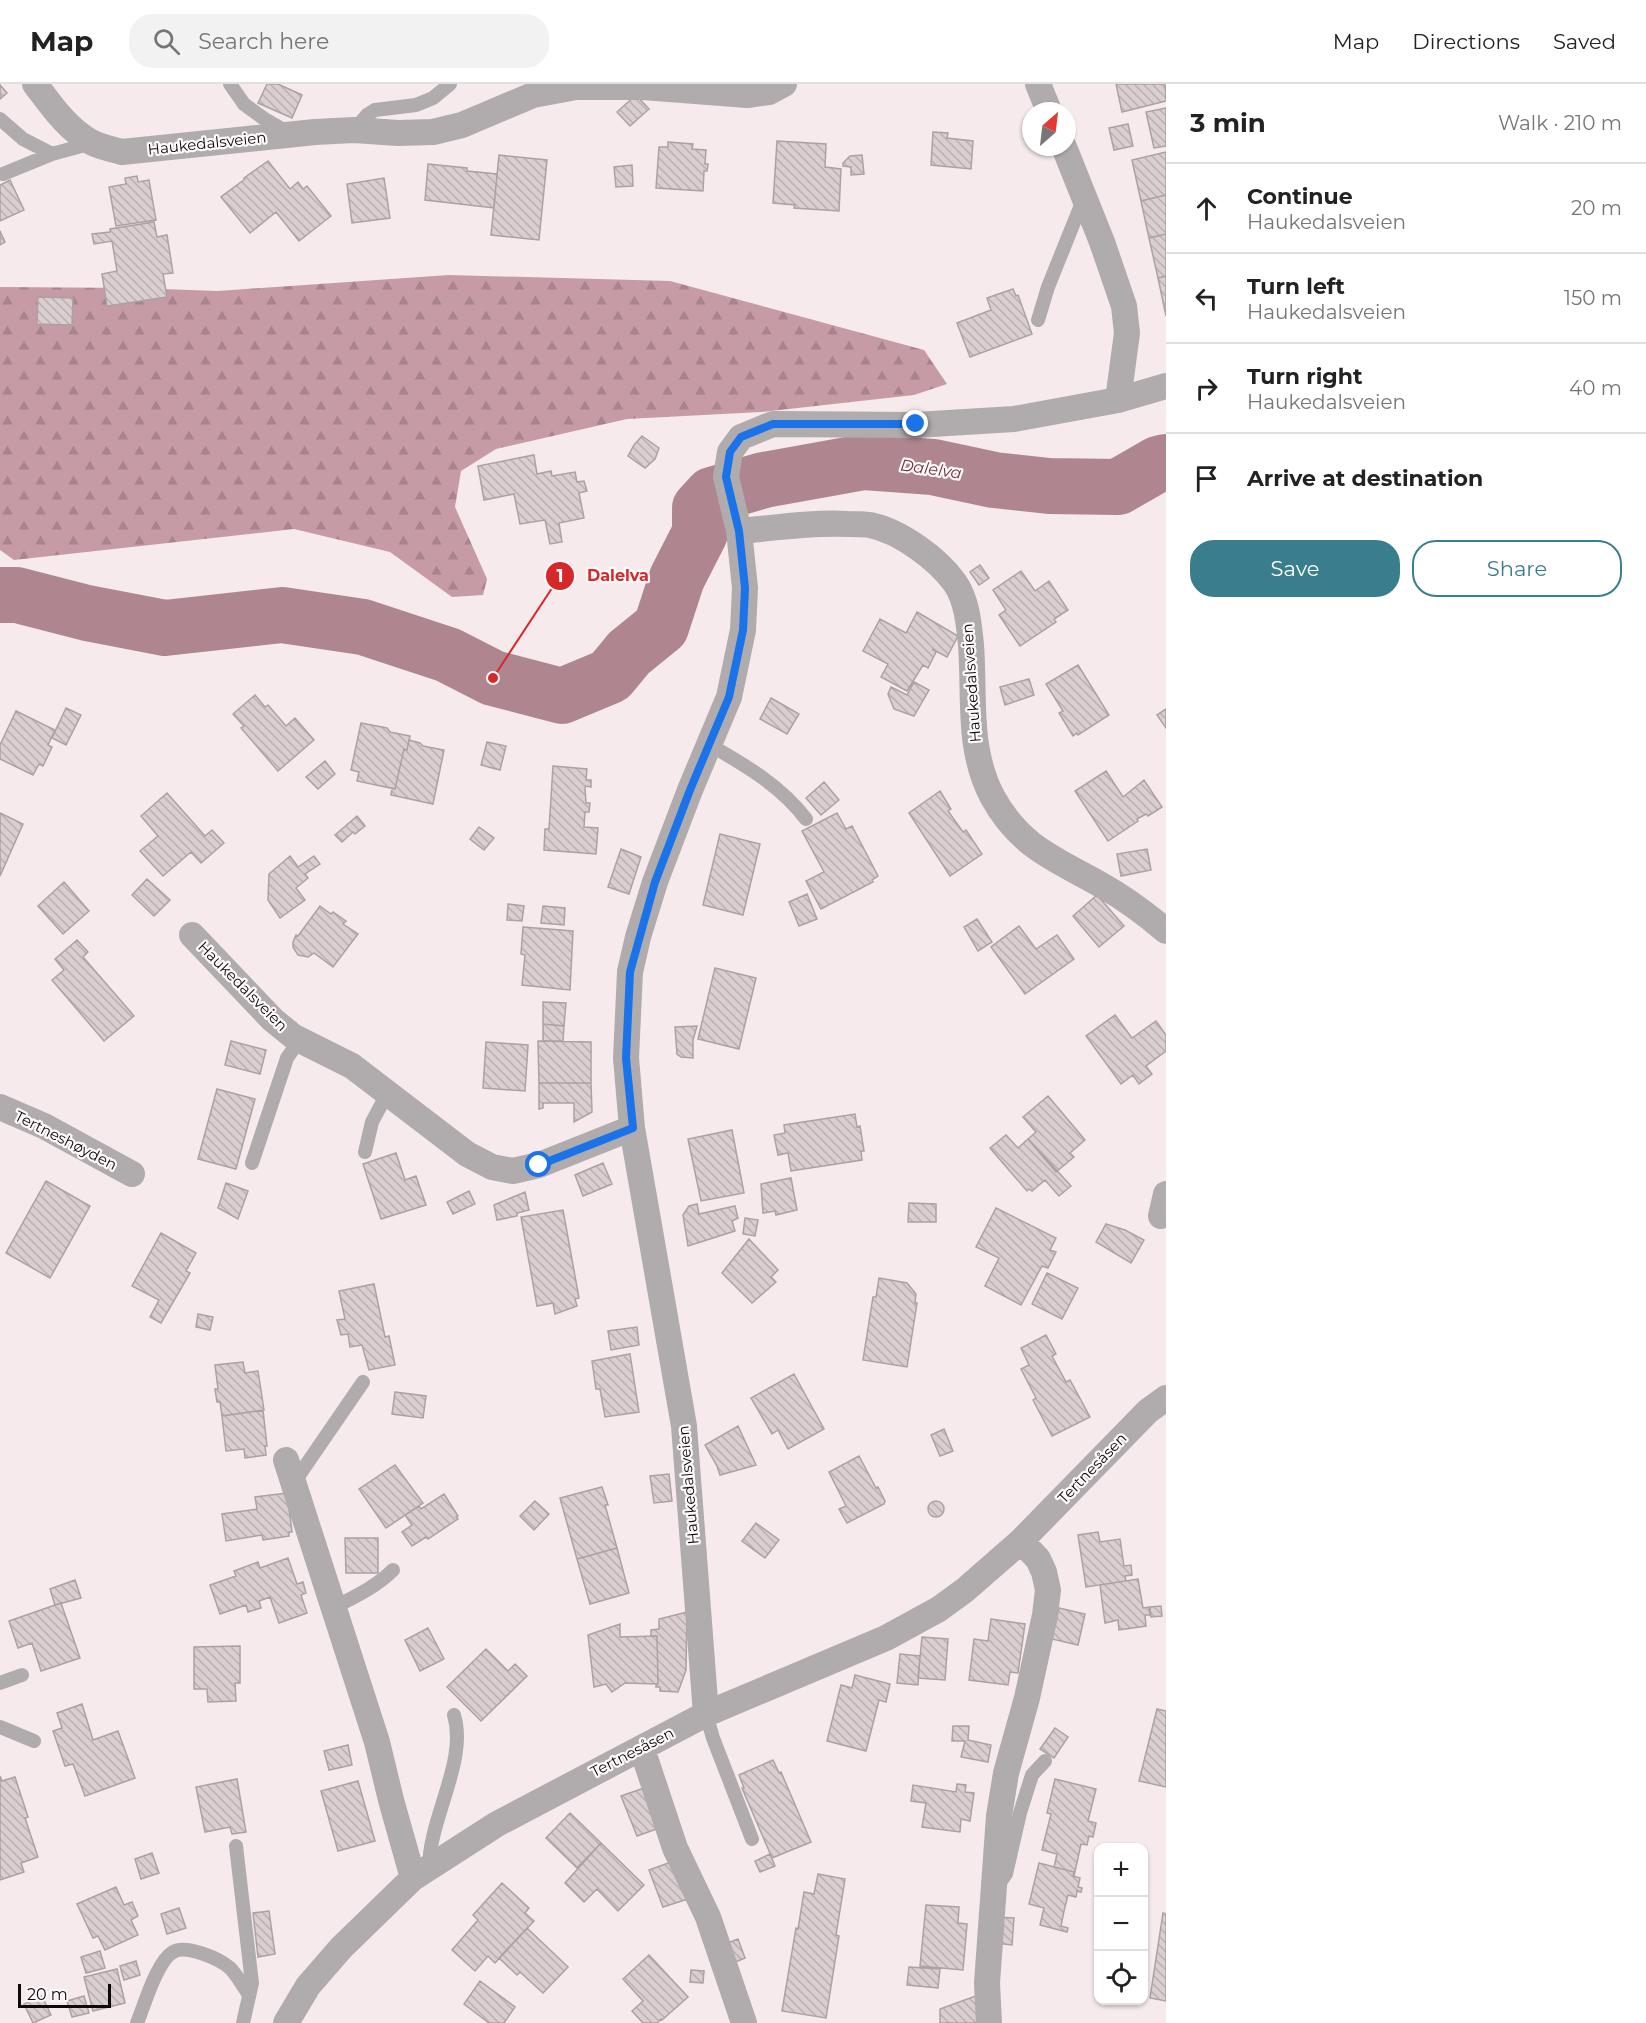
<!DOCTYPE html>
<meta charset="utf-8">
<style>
body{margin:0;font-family:Montserrat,sans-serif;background:#f2f2f2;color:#222}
.controls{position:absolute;right:18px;bottom:18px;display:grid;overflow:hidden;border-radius:12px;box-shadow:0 2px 4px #0004}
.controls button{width:54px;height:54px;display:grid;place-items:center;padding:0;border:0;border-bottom:2px solid #e0e0e0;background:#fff;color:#222;font:30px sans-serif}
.compass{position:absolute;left:1022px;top:18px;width:54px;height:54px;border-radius:50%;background:#fff;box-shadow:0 2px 4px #0004;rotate:28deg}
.scale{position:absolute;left:18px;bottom:15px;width:93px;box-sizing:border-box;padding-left:6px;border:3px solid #0e0a0b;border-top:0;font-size:16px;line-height:21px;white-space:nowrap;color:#0e0a0b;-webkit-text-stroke:4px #fef9fa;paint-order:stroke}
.stop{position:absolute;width:18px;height:18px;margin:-14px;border:4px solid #1a73e8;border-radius:50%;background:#fff}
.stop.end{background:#1a73e8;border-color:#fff;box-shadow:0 2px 6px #0008}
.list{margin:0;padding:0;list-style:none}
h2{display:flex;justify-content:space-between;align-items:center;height:78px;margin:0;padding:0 24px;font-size:26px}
h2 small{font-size:20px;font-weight:400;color:#767676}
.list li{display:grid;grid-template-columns:39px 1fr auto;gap:18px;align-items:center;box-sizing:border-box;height:90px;padding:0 24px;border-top:2px solid #e0e0e0}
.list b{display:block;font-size:22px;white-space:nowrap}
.list p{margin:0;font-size:20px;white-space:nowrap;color:#767676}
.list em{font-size:20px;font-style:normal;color:#767676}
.actions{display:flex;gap:12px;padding:18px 24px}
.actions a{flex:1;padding:14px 0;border:2px solid #3a7e8d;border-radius:24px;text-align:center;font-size:21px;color:#3a7e8d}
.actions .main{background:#3a7e8d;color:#fff}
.icon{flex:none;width:33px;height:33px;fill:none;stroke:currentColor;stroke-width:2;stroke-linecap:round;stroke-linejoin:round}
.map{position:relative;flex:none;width:1166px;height:1939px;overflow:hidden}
header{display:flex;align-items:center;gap:36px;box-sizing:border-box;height:84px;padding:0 30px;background:#fff;border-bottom:2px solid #e0e0e0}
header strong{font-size:28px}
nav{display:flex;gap:33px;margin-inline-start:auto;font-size:21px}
.search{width:420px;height:54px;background:#f2f2f2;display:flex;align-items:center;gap:15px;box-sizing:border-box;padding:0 21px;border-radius:24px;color:#767676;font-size:22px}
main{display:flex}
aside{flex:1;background:#fff}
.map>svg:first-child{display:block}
</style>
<header>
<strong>Map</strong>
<div class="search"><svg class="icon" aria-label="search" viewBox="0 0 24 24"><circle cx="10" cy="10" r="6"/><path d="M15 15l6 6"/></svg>Search here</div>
<nav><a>Map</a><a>Directions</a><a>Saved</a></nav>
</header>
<main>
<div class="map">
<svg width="1166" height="1939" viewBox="0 0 1166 1939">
<defs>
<pattern id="forest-firs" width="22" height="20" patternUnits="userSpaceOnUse" patternTransform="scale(1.5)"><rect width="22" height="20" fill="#c69ba5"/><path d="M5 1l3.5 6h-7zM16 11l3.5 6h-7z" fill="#a9848d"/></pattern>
<pattern id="water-ripples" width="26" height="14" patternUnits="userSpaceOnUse" patternTransform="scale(1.5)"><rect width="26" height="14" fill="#af868f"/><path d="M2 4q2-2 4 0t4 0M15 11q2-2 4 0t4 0" fill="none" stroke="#8d6c73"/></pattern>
<pattern id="building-back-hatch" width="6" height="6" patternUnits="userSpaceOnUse" patternTransform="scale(1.5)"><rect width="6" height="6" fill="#daced0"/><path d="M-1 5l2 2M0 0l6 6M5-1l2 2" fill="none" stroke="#bab0b1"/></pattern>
</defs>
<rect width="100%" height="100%" fill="#f6eaec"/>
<path fill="url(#forest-firs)" d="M449,191L670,197L924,266L947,300L914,311L761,328L627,335L496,365L461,387L455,423L487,495L483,511L452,513L390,468L294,445L14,476L0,466V203L133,204L218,207Z"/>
<path fill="url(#water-ripples)" d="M1065,379L1118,403L1098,405L1040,426L1004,420L994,396Z"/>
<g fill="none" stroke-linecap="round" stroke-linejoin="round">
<path stroke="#af868f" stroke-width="56" d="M0,511H17L87,529L165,544L282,531L363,543L448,571L493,594L562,612L610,592L629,569L661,543L677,494L700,449V424L712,411L764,396L864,378L933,383L994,396L1049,402L1118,403L1158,380L1166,378"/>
</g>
<path fill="url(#building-back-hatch)" stroke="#aca1a3" stroke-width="1.5" d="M267,0H278L302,11L292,34L258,19Z
M1116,0H1165L1166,17L1122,28Z
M0,1L7,9L0,15Z
M636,11L649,25L630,42L617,28Z
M1166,24V62L1154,64L1146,28Z
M1128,40L1133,62L1114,66L1109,44Z
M933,48L948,49L947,54L973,57L971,85L931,81Z
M777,57L826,60L825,83L841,85L839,127L794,124L795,121L773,119Z
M668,58L693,60L692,65L706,66L705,80H708L707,87H704L703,107L656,104L659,63H668Z
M1166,68V111L1141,117L1132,76Z
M499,71L547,76L539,156L491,151Z
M862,71L864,90L851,91V83L843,82V79L850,72Z
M268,77L290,105L298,98L303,105L307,102L331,132L299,157L276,128L250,149L221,113L245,95L244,94Z
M428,80L467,84V87L497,90L494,124L425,116Z
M632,81L633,102L616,103L614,83Z
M137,92L138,98L149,96L156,136L116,142L109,103L126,100L125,94Z
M384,94L390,134L352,139L347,100Z
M10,96L24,126L0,137V101Z
M1166,111V150L1149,154L1141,117Z
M154,138L157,153L167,151L173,189L163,190L167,213L107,222L102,190L117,187L112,157L94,160L92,150L110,148V145Z
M0,147L5,158L0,161Z
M1166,150V192L1158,194L1149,154Z
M1166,192V232L1158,194Z
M1013,205L1016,212L1018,211L1032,250L970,273L957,239L991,226L987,214Z
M38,213L73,214L72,241L37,240Z
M642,352L659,364L655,375L645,384L628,372L634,361Z
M534,371L537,390L551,387L552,392L575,388L577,398L584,397L587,407L579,409L584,434L559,439L562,458L550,460L545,436L520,440L514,410L484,416L478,382Z
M980,481L989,494L979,501L970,488Z
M1021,487L1035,507L1049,497L1068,526L1054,535L1056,538L1020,562L999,531L1006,526L993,506Z
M917,528L958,552L947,573L932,565L936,568L928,584L923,581L907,607L881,593L888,580L863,567L880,535L906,549Z
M1078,581L1109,631L1078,651L1077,649L1073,652L1059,629L1063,627L1046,600Z
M1029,595L1034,611L1005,621L1000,603Z
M914,598L929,606L914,632L894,625L888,610L891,603L907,611Z
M255,611L265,623L268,621L286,642L295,634L314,656L278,687L241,644L244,642L233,630Z
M771,614L799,630L787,650L760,635Z
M66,624L81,631L66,661L52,654Z
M1166,625V644L1157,631Z
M16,627L55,646L48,661L52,663L43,682L39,680L33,691L0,675V661Z
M361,639L387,644L390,648L410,652L407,666L404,665L395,705L357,697L359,688L351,686Z
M409,656L420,659L423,662L444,666L433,720L391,711L392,704L395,705L404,665L407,666Z
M487,658L506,662L500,686L481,681Z
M325,677L335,690L318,705L306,693Z
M553,682L587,685L586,696H591V703L586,702L585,704L586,719H590L589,728H585L584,743L598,744L596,770L544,766L545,745H549Z
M1106,687L1123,713L1144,696L1162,723L1148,732L1146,730L1137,735L1138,737L1108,757L1075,707Z
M824,698L839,716L821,731L806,714Z
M940,707L951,725L948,727L963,748L966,746L982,770L950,792L909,729Z
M167,709L205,752L212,746L224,759L201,779L191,768L163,792L140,767L158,752L141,732Z
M0,729L23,740L0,792Z
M837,729L846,745L852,742L878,792L872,796L873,798L821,825L806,797L824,788L802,747Z
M357,732L365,742L355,750L353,748L342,758L335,751Z
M479,743L494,754L484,766L470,755Z
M720,750L760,760L743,831L703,821Z
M621,765L641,773L629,810L608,803Z
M1147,765L1151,786L1121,792L1117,770Z
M290,772L298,783L314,772L320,780L305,790L308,794L296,804L305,816L280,834L268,816L269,790Z
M147,795L170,816L154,832L132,811Z
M64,798L89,827L63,850L38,822Z
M807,810L817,835L799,842L789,818Z
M1097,811L1124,842L1099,863L1073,832Z
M508,820L524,822L522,837L507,836Z
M320,822L331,830L333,828L346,837L343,840L358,850L333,883L314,869L308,873L298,871L293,863V858L296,851L298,852Z
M543,822L565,824L564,841L541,839Z
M977,835L992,858L978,867L964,843Z
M1019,842L1036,865L1057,851L1074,875L1025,910L991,863Z
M523,843L573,847L570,906L522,901L525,871L521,870Z
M77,856L88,868L83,873L134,932L104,957L52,896L64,886L55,875Z
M715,884L756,894L739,965L698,955Z
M543,918L566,919L564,942L543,940Z
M1115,931L1132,954L1156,937L1166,951V967L1146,982L1152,990L1139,1000L1133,991L1121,1000L1086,952Z
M543,940L564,942L563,957H543Z
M697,942L693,956V974L681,973L677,970L675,943Z
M231,957L266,966L260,990L225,981Z
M538,957L591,958V999H539Z
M486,958L528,961L525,1007L483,1004Z
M539,999H591L592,1028L574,1038V1019H543V1024L539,1025Z
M217,1005L255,1015L236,1085L198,1075Z
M1048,1012L1085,1056L1070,1069L1074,1073L1056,1088L1028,1055L1036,1048L1023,1033Z
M855,1030L857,1043L860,1042L864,1067H861L862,1076L791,1087L788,1069L778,1071L774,1051L785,1049L784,1041Z
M732,1046L744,1109L701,1117L688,1055Z
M1006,1051L1018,1064L1028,1055L1071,1102L1059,1112L1045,1096L1032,1107L1029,1105L1027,1107L990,1064Z
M396,1069L405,1096L416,1092L426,1121L381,1135L363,1080Z
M603,1079L612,1100L583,1112L575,1091Z
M791,1094L797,1126L776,1131L775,1127L763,1129L761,1100Z
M46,1097L90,1122L50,1194L6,1169Z
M226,1099L248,1107L238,1135L218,1124Z
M469,1107L475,1120L453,1130L447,1118Z
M525,1108L529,1126L517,1129V1132L497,1136L494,1121Z
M909,1119L936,1120V1138H908Z
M697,1120L699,1130L735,1122L738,1134L732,1137L735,1147L688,1162L683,1131L689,1122Z
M996,1124L1056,1154L1050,1166L1056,1168L1048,1184L1042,1182L1021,1221L985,1202L999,1174L976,1163Z
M563,1126L579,1214L575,1215L577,1222L555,1230L553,1219L537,1222L521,1133Z
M745,1134L758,1136L755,1152L743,1150Z
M1106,1140L1125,1146L1144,1156L1131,1179L1096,1158Z
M161,1149L196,1169L186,1187L190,1189L161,1239L150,1233L159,1216L132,1202Z
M749,1155L778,1186L771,1193L776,1198L752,1219L722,1189Z
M1047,1189L1078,1204L1062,1235L1032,1220Z
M879,1194L907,1199L916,1210L915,1219H917L907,1283L863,1276L873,1213H876Z
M374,1200L385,1253L389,1252L395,1281L369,1286L362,1261L350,1263L348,1250L341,1251L337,1236L345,1235L339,1207Z
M198,1230L213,1233L210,1246L196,1243Z
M637,1243L639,1261L611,1266L608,1247Z
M1046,1251L1056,1270L1052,1272L1066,1298L1070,1296L1090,1333L1052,1352L1033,1316L1036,1314L1021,1285L1029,1281L1021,1264Z
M630,1270L639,1328L605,1333L600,1305H596L592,1277Z
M243,1278L245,1289L258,1287L264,1326L222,1332L220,1318H217L215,1305H218L215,1281Z
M794,1290L824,1345L788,1365L778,1346L772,1350L751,1314Z
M395,1308L426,1312L423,1334L392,1330Z
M263,1326L267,1362H265L266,1371L245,1374L244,1365L226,1367L222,1332Z
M738,1342L756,1381L720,1391L717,1382L705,1361Z
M944,1345L953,1367L940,1372L931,1351Z
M859,1372L876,1404L878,1403L885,1417L884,1420L847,1439L839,1425L846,1422L829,1388Z
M395,1381L423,1419L386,1444L359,1405Z
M669,1390L672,1417L654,1419L650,1392Z
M602,1403L608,1421H605L617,1464L577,1475L560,1414Z
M287,1409L292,1448H289V1452L263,1456L262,1451L226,1457L222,1430L257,1425L255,1413Z
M444,1410L458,1432L456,1433L458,1435L428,1455L426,1453L412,1462L402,1448L412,1441L405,1431L419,1422L421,1425Z
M535,1417L549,1430L534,1446L520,1432Z
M928 1425a8 8 0 1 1 16 0a8 8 0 1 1-16 0Z
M756,1439L779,1456L765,1474L742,1457Z
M1098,1448L1100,1458L1120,1455L1124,1482L1131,1481L1132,1491L1125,1492L1126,1497L1086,1503L1078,1451Z
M345,1454H378V1489H346Z
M617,1464L629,1509L590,1520L577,1475Z
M288,1474L297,1500L303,1498L306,1509L301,1511L307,1529L279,1539L270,1513L259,1517L261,1524L248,1528L246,1521L220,1530L210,1501L236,1492L234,1487L258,1478L260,1484Z
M1138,1495L1143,1524L1149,1523L1150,1531H1145L1146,1542L1119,1546L1118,1536L1105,1539L1100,1501Z
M75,1496L81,1514L55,1521L50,1505Z
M61,1519L80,1574L41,1587L32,1559L18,1564L9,1537Z
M1161,1522L1162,1532L1151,1533L1150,1523Z
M1059,1524L1085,1530L1078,1561L1052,1555Z
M687,1528L686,1586L678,1608L660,1607V1603H656V1600H658L657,1552H651V1546L659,1545V1535Z
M991,1535L1025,1540L1018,1589L1010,1588L1008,1601L969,1596L974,1555L988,1557Z
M620,1540V1553L657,1552L658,1600L625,1599L612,1608L606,1600L594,1603L588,1551Z
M428,1544L444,1575L420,1587L405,1556Z
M922,1553L948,1555L945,1596L918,1594Z
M240,1562V1599H235L236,1617L208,1618L207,1605H194V1563Z
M486,1565L508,1587L515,1580L527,1592L481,1637L447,1603Z
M900,1570L920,1572L918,1601L897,1599Z
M855,1591L890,1600L886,1618L879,1616L866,1667L827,1657L841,1601L852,1604Z
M82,1620L93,1656L118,1647L135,1694L85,1712L73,1680L65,1682L53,1647L62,1644L57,1629Z
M1157,1625L1166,1627V1703L1139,1697Z
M953,1642H969L968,1656L991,1661L988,1678L961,1673L965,1657H952Z
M1055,1644L1068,1653L1054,1674L1040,1665Z
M348,1661L352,1681L329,1686L324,1667Z
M773,1676L779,1689L781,1688L811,1758L772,1774L742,1704H744L739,1691Z
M0,1692L2,1697L15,1693L28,1733L25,1734L38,1773L21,1779L24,1788L0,1796Z
M237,1695L246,1748L232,1750L230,1743L205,1748L196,1703Z
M1055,1695L1096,1705L1088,1737L1096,1739L1093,1753L1089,1752L1087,1761L1081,1760L1074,1792V1788L1054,1783L1057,1770L1042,1766L1051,1730L1047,1729Z
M358,1697L375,1757L338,1767L321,1707Z
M957,1700L966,1701L965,1708L974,1709L970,1737L961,1735L960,1748L922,1743L926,1719L911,1717L913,1701L956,1708Z
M647,1703L662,1743L637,1752L621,1712Z
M570,1729L601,1759L577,1784L546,1754Z
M601,1759L644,1801L618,1827L597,1805L584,1818L565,1799Z
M152,1769L159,1789L141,1795L135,1775Z
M770,1770L775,1782L760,1788L755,1777Z
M674,1777L688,1815L663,1823L649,1786Z
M1039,1779L1074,1788L1073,1792L1080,1794L1078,1803L1082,1804L1081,1808L1077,1807L1076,1813L1068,1811L1064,1827L1061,1842L1068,1844L1067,1848L1040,1841L1044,1824L1029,1820Z
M818,1790L845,1795L836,1851L839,1852L826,1934L782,1927L796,1844L798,1845L804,1808L814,1810Z
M502,1799L529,1824L525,1829L534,1837L495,1879L488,1872L475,1887L452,1866L478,1836L473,1831Z
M116,1803L124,1821L132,1818L138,1832L131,1836L138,1851L105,1866L98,1852L93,1854L77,1820Z
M926,1821L959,1823L958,1839L967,1840L963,1886L920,1882Z
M179,1824L186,1844L167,1850L161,1830Z
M269,1827L275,1870L258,1873L253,1829Z
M1163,1829L1166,1830V1917L1150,1914Z
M997,1833L1014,1834L1012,1861L995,1859Z
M527,1844L568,1883L543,1909L520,1888L517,1891L499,1874Z
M738,1855L745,1874L733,1879L725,1860Z
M100,1867L105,1884L86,1889L81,1873Z
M649,1871L688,1913L662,1936L661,1935L657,1939H643L632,1927L643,1917L623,1895Z
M136,1877L140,1891L124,1896L120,1882Z
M909,1883L940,1885L938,1904L907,1901Z
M117,1885L125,1919L93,1927L84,1893Z
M691,1886L704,1887L703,1899L690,1898Z
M480,1897L515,1923L504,1939H489L464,1920Z
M981,1910V1939H940V1925Z
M42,1912L51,1931L33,1939L24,1920Z
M84,1912L89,1929L72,1933L67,1917Z"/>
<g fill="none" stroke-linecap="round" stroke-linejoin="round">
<path stroke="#b0abac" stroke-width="14" d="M230,0L244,20L263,34L287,48
M0,35L23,55L52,70
M354,46L367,31L375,26L416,21L433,14L450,0
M3,90L52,70L92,59
M1038,236L1048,203L1083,116
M710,661C745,681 781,702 806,735
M365,1068L372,1038L388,1008
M252,1079L287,974L294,964L304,957
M293,1400L363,1298
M333,1524C354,1513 376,1503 393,1486
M0,1599L22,1591
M706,1630L713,1654L752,1755
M0,1643L34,1657
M236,1762L252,1899L243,1939
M429,1784C429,1734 468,1677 454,1631
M1001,1797L1006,1790L1020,1729L1032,1691L1045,1677
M137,1939C144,1922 157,1877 173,1868C186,1860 220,1875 230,1884C237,1891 243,1902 249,1911"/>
<path stroke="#b0abac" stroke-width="26" d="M35,0C51,21 67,45 91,58C100,63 112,65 122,68L315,48L354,46L398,49L433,48L462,41L533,11L576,3H643L747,11L769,8L784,0
M1038,0L1049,27
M1064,63L1102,158L1124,222L1127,249L1118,316
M739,447C775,444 811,438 848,440C855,440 863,440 870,441C900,447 938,475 955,499C967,516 969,541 971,561C975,613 967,664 992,712C1020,764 1056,775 1103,802C1126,815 1146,830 1166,847
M192,851L273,936L294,953L352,982L467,1070L492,1083L513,1087L539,1081L632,1044
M0,1023L44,1042L132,1090
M1161,1132L1166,1110
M286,1376L377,1658L391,1716L413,1794
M706,1630L684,1342L632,1044L626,974L630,888L638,853L655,798L690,706L729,613L743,546L745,504L739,447L726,393L730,368L741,353L773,340L916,341L1014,335L1118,316L1166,302
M642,1665L675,1764L708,1833L744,1939
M286,1939L308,1902L341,1864L413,1794L497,1740L706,1630L886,1554L939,1525L965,1506L1021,1457L1148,1327L1166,1314
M989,1939L987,1899L999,1732L1006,1689L1027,1614L1045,1531L1048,1506L1044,1488L1038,1475L1021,1457"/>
</g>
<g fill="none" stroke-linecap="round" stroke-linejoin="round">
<path stroke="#1a73e8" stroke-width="8" d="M539,1081L633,1044L626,974L630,888L655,798L690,706L729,613L743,546L745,504L739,447L726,393L730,368L741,353L773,340H916"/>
</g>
<g text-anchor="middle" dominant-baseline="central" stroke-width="4.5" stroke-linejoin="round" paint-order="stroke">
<g font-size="15" fill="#0e0a0b" stroke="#fef9fa">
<text transform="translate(207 59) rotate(-6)">Haukedalsveien</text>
<text transform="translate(971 599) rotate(-94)">Haukedalsveien</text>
<text transform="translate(243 902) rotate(45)">Haukedalsveien</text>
<text transform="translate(66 1056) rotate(27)">Tertneshøyden</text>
<text transform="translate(1092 1384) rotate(-46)">Tertnesåsen</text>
<text transform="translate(688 1401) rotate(-95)">Haukedalsveien</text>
<text transform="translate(632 1668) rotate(-27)">Tertnesåsen</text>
</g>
<g font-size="16" font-style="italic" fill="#672f3f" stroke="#fef9fa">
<text transform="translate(931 385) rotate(8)">Dalelva</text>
</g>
</g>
<path fill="none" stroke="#d62828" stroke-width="2" d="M493 594L560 492"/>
<g fill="#d62828" stroke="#fef9fa" stroke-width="2">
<circle cx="493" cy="594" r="6"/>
<circle cx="560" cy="492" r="15"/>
</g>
<g font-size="18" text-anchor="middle" font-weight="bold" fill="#fff">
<text x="560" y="498">1</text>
</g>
<g font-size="16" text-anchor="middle" font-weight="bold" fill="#d62828" stroke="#fef9fa" stroke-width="4.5" stroke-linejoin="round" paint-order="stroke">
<text x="618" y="497">Dalelva</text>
</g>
</svg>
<div class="controls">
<button>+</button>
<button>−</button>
<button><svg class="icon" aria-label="locate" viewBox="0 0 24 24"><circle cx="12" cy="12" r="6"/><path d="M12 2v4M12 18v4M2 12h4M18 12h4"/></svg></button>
</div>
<svg class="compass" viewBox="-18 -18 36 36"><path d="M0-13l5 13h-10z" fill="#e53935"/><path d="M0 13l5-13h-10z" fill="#767676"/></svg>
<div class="scale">20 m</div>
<div class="stop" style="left:539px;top:1081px"></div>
<div class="stop end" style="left:916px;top:340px"></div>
</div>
<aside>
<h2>3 min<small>Walk · 210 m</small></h2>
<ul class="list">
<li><svg class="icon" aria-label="ahead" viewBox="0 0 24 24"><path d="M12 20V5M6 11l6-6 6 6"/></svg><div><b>Continue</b><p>Haukedalsveien</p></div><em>20 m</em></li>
<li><svg class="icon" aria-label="left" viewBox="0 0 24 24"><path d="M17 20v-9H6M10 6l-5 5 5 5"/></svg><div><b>Turn left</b><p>Haukedalsveien</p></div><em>150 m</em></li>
<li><svg class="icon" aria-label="right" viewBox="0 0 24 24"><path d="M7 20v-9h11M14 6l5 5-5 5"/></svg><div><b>Turn right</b><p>Haukedalsveien</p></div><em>40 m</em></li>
<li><svg class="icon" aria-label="arrive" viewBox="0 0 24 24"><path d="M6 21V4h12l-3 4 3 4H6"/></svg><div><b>Arrive at destination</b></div></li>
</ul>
<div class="actions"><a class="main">Save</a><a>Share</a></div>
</aside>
</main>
